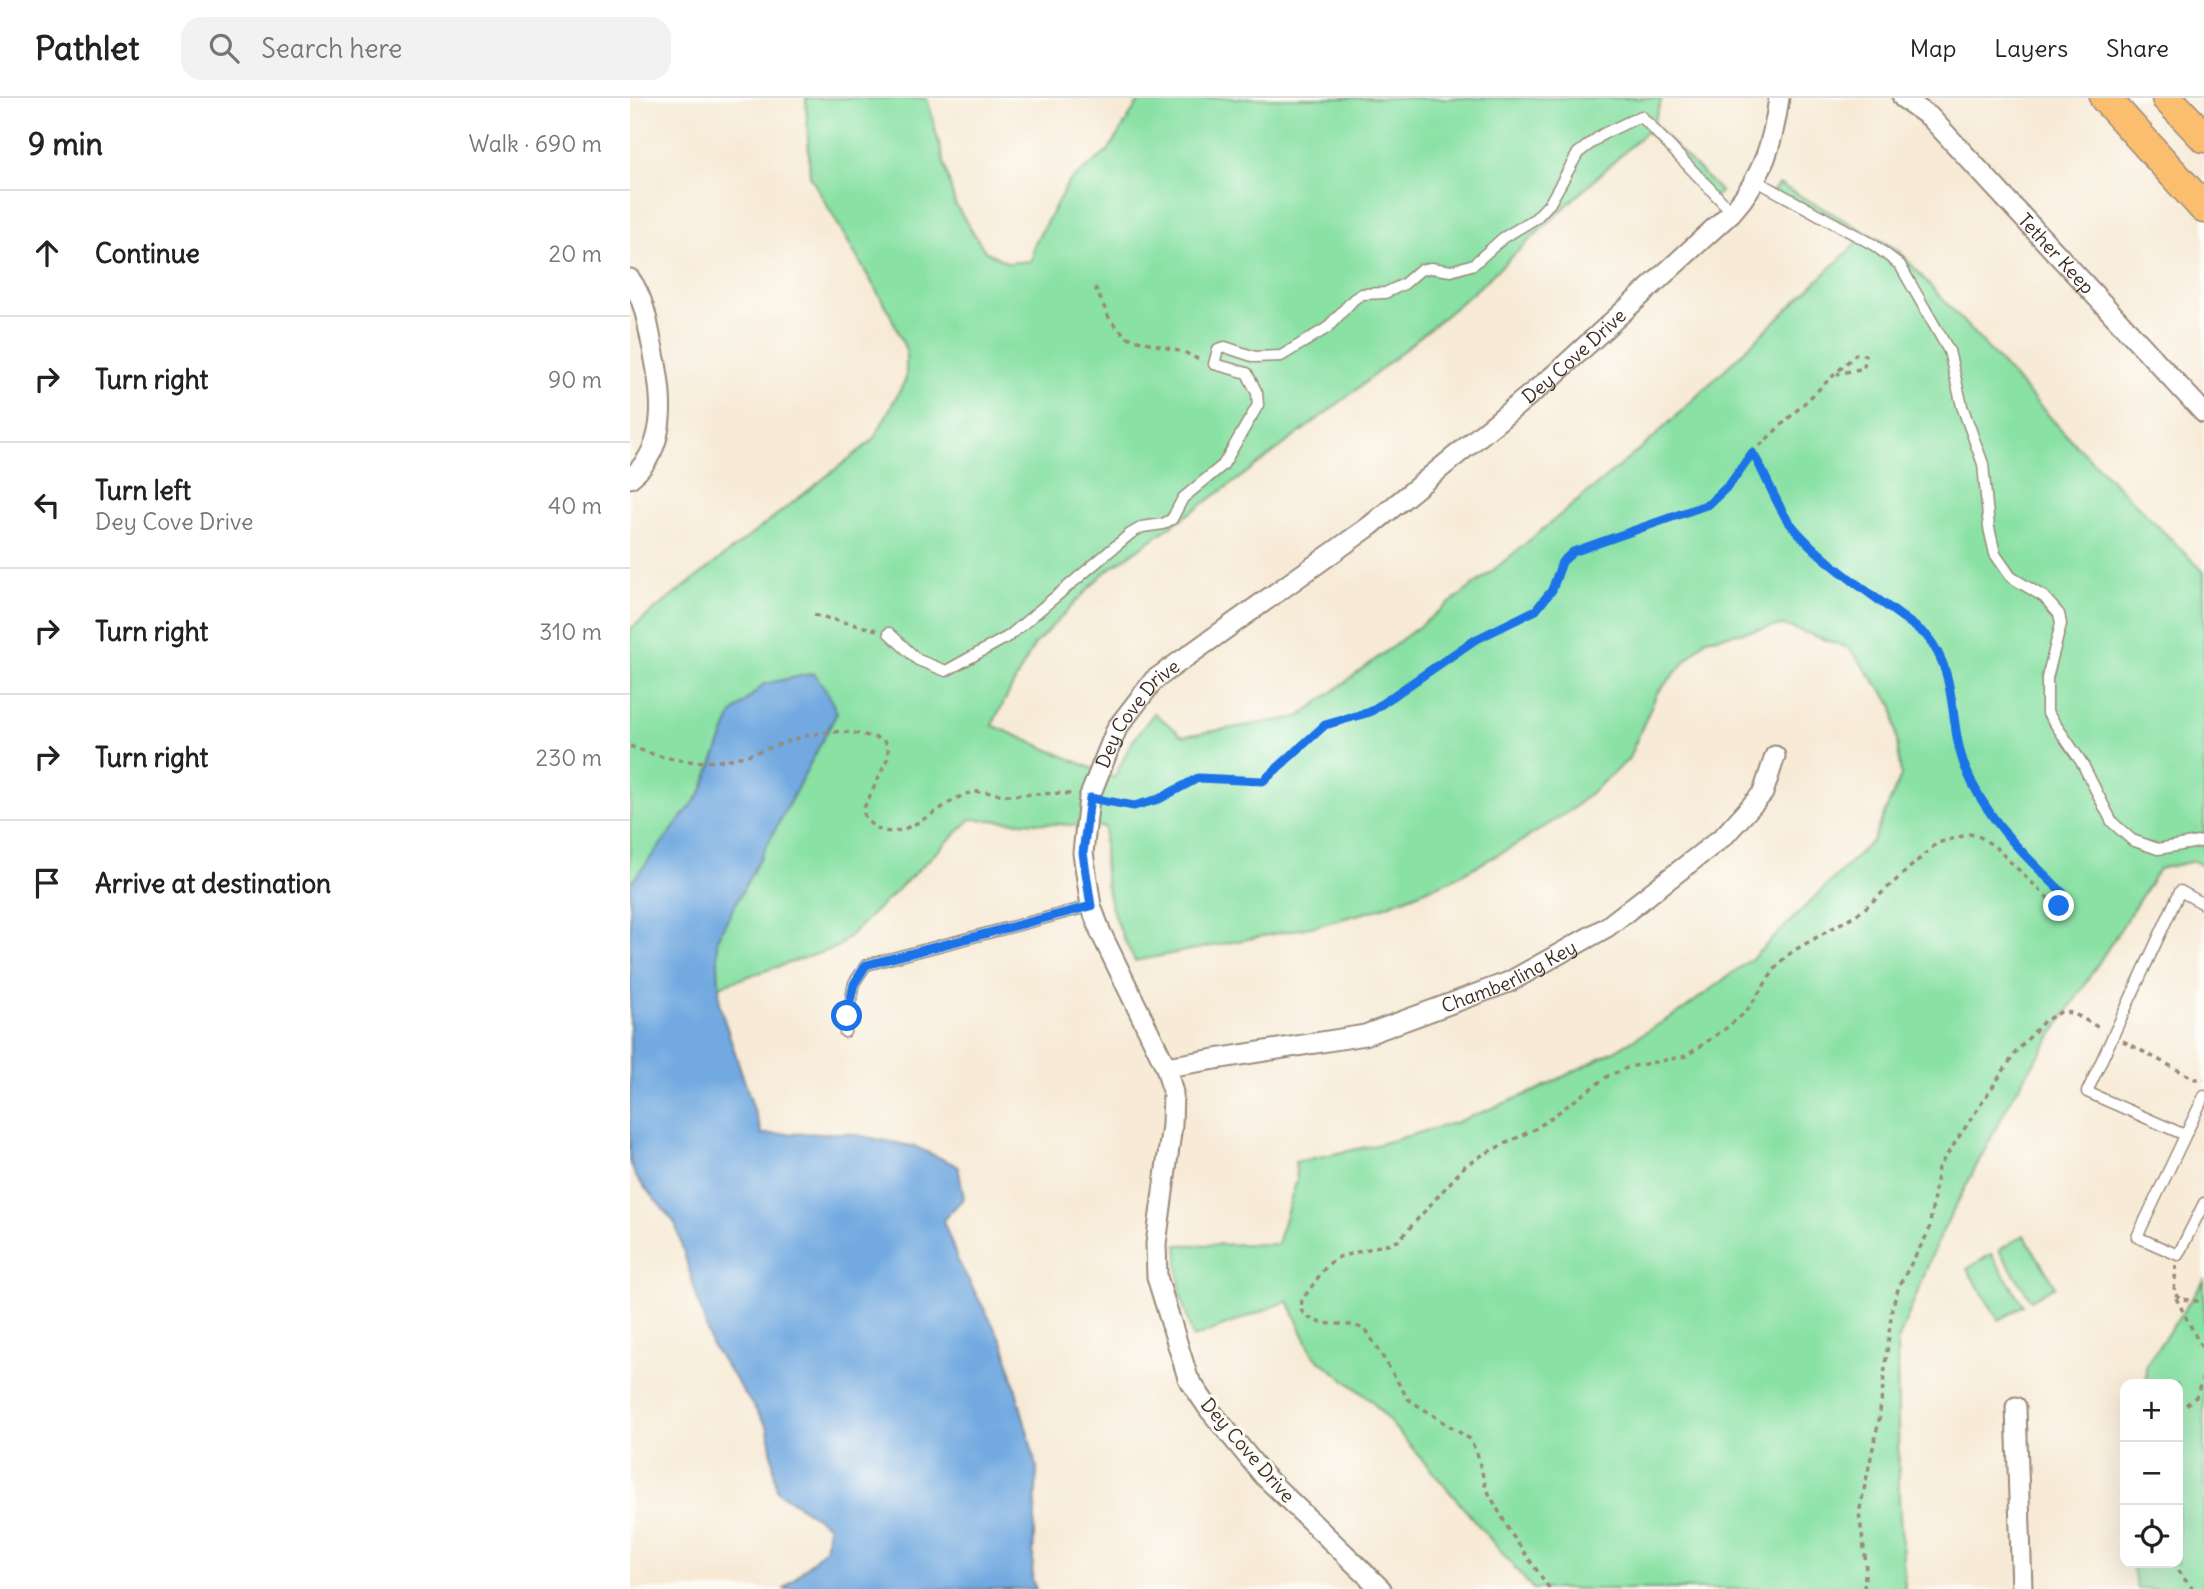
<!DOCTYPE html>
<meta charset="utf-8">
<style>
body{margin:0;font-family:Delius,sans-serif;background:#f2f2f2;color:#222}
.controls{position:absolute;right:21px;bottom:21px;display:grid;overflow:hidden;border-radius:14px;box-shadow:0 7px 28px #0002}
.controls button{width:63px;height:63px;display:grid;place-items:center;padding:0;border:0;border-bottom:2px solid #e0e0e0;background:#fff;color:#222;font:35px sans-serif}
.stop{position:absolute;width:21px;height:21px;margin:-16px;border:5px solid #1a73e8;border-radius:50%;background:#fff}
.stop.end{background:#1a73e8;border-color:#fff;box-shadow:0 2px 7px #0008}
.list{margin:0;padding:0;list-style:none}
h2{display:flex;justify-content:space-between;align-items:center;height:91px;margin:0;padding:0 28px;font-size:30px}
h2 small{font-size:23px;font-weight:400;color:#767676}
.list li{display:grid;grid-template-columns:46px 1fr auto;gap:21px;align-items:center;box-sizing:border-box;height:126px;padding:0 28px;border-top:2px solid #e0e0e0}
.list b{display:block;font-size:26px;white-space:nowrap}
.list p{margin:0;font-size:23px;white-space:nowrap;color:#767676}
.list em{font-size:23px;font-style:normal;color:#767676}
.icon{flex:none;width:38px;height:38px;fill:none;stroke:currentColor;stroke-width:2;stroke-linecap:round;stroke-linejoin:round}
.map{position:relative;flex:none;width:1574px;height:1491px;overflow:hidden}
header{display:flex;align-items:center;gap:42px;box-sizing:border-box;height:98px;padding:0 35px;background:#fff;border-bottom:2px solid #e0e0e0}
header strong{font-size:33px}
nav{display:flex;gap:38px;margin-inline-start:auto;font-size:24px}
.search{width:490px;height:63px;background:#f2f2f2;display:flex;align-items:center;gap:18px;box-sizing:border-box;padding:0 24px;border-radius:21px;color:#767676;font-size:26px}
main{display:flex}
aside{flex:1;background:#fff}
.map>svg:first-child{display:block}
</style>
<header>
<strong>Pathlet</strong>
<div class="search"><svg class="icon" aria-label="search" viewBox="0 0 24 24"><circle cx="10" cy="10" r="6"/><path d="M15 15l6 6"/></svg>Search here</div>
<nav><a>Map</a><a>Layers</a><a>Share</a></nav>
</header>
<main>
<aside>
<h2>9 min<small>Walk · 690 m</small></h2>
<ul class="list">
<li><svg class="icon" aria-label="ahead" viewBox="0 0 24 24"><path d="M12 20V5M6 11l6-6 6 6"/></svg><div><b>Continue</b></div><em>20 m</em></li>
<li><svg class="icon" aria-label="right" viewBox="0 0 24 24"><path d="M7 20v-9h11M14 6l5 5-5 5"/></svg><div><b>Turn right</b></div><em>90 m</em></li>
<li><svg class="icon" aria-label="left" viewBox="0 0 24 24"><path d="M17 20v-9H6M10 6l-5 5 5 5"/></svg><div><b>Turn left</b><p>Dey Cove Drive</p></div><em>40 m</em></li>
<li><svg class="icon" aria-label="right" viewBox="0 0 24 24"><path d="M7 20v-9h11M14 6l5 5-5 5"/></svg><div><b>Turn right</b></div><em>310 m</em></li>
<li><svg class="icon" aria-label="right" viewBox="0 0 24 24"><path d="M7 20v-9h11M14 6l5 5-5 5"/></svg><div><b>Turn right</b></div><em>230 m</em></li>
<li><svg class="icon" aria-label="arrive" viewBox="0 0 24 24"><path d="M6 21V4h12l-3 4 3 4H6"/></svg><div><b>Arrive at destination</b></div></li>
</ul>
</aside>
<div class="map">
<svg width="1574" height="1491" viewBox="0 0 1574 1491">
<rect width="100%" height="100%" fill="#fdfcf7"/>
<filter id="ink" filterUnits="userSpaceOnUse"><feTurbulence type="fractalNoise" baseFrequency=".0143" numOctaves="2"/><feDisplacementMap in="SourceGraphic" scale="14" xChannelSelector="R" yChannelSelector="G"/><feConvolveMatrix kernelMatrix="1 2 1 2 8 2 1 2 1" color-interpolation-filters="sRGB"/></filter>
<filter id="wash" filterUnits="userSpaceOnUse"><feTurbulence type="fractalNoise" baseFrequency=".00686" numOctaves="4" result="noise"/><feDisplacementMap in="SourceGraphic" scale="28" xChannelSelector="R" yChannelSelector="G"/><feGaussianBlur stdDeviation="1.57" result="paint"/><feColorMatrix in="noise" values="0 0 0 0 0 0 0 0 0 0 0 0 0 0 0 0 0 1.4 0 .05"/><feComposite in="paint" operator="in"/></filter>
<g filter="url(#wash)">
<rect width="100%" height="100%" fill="#f7ead6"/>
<path fill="#89e1a4" stroke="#628661" stroke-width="2" d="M176,0H297L325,106L355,153L378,165L402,163L404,147L438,85L478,53L511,0H1032L1023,26L1091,94L1082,100L1017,33L847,191L726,292L607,382L474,475L404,547L362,627L484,680L500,647L524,615L553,638L669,619L861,474L1021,342L1229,143L1141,95L1149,86L1268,152L1440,341L1574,474V769L1564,763L1529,771L1381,1001L1308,1142L1267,1246L1269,1402L1275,1491H903L742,1303L683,1257L658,1203L563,1240L550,1195L547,1147L647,1146L667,1081L665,1064L746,1047L827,1024L905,993L984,953L1054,911L1124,859L1243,742L1271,678L1263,607L1219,550L1153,527L1076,541L1027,595L998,662L941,712L884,748L821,782L745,812L685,828L505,863C479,814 471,785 475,729L341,721L208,849L0,917V531L243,342L276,281V252L260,216L180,78Z
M1394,1137L1425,1188L1401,1202L1369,1152Z
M1361,1156L1393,1207L1369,1222L1337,1171Z
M1574,1183V1491H1507L1502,1465H1548V1286H1516V1267Z"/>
<path fill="#71a9e0" stroke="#566a7f" stroke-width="2" d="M184,575L199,597L207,615L87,841L90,909L132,1036L217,1035L286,1049L328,1068L334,1100L313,1122L328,1163L374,1247L407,1370L402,1482L406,1491H154L195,1451L199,1428L147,1393L138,1330L81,1246L45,1125L5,1078L0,1063V786L71,695L102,616L134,586Z"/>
</g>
<g filter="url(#ink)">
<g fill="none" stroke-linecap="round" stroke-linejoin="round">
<defs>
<path id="lane" d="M1127,83L1244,147L1270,167L1319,253L1332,308L1353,366L1359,430L1365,456L1381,479L1414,499L1429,516L1431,526L1417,580V614L1452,665L1482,724L1502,742L1528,751L1574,743
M259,535L288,562L316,573L379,538L500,436L512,429L533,426L542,421L553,400L593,367L628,307L627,295L617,275L584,266L588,251L595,249L625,259L651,258L697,230L724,201L732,196L755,195L774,186L790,172L801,170L821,173L844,166L873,140L906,120L920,105L948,55L973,36L1011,18L1102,114
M215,934L224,885L236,867L461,808
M1574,998L1507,1139L1548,1157L1574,1105
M1555,1037L1457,994L1550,793L1574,806"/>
<g id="street">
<path id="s1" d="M1273,0L1300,19L1574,315"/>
<path d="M0,181C13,199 17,221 21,242C31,287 43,347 0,380"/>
<path id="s2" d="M536,969L735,937L879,884L977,829L1094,738L1133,695L1145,658"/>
<path d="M1386,1309L1392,1491"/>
<path id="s3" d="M751,1491L634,1378L579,1311L558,1280L527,1179L526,1146L542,1027L543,995L536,969L471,835L461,808L453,755L459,700L487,630L524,582L740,428L924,277L1102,114C1133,79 1143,45 1149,0"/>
</g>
<path id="primary" d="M1475,0L1574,110
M1537,0L1574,39"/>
</defs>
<use href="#lane" stroke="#998a7a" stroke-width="13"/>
<use href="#street" stroke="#998a7a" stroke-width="23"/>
<use href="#primary" stroke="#998a7a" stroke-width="33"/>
<path stroke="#998a7a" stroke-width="3.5" stroke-dasharray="5 5" stroke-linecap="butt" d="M465,189L480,222L497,239L556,255L573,264
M1122,355L1226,256L1235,257L1234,270L1207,276
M184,517L247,532
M0,648C30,660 61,667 94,662C145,655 178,624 234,637C243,639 252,640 258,647V660L234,710V717C261,764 315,697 344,694C356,693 369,697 381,697C402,697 421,694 441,696
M476,703L515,707L568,680L625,685L642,679L695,627L740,614L843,543L906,511L922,492L932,464L943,454L1079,406L1100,386L1122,355C1125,357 1148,408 1156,420C1187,463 1254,504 1296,537C1329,575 1318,625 1335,669C1355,720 1395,758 1434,795L1436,805L1433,808L1425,807L1364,748L1350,739L1340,736L1307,745L1232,813L1163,853L1149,865L1116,914L1095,931L1056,958L999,969L978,978L907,1030L854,1056L835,1068L768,1143L709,1159L697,1167L672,1202L671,1212C688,1235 716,1219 737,1233L778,1301L840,1341L847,1355L856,1390L880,1434L920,1491
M1493,943L1565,981H1574
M1546,1167L1544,1195L1551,1201L1574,1204
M1546,1200L1574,1254
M1548,1313L1566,1299L1574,1276
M1541,1465L1563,1491
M1234,1491L1236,1465L1229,1415L1249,1322L1262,1210L1269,1188L1299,1133L1308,1070L1386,954L1414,923L1431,914L1443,915L1471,931"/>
<use href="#lane" stroke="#fff" stroke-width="10"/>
<use href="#street" stroke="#fff" stroke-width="19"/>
<use href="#primary" stroke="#fabe6e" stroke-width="30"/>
</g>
</g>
<g fill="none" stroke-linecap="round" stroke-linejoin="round" filter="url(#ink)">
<path stroke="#1a73e8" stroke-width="9" d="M217,918L224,886L236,867L461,808L453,755L460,700L504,708L529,701L568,680L633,683L695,627L740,614L843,543L906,512L922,492L932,464L943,454L1079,406L1100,386L1122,355C1126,357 1148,408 1156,420C1187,463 1254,504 1296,537C1329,576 1318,625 1335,669C1355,720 1395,758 1433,795L1436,805L1429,808"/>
</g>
<g text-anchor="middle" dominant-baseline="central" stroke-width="6" stroke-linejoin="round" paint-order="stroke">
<g font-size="19" fill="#3b2a1e" stroke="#fdfcf7">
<text stroke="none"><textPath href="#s1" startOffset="219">Tether Keep</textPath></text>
<text stroke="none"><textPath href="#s3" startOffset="1558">Dey Cove Drive</textPath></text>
<text stroke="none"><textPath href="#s3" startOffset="990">Dey Cove Drive</textPath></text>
<text stroke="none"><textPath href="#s2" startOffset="357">Chamberling Key</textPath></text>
<text transform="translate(618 1352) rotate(49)">Dey Cove Drive</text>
</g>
</g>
</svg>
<div class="controls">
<button>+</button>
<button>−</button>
<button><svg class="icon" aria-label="locate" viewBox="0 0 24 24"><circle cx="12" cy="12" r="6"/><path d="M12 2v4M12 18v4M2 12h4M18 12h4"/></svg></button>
</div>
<div class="stop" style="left:217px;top:918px"></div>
<div class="stop end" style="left:1429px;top:808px"></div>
</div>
</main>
